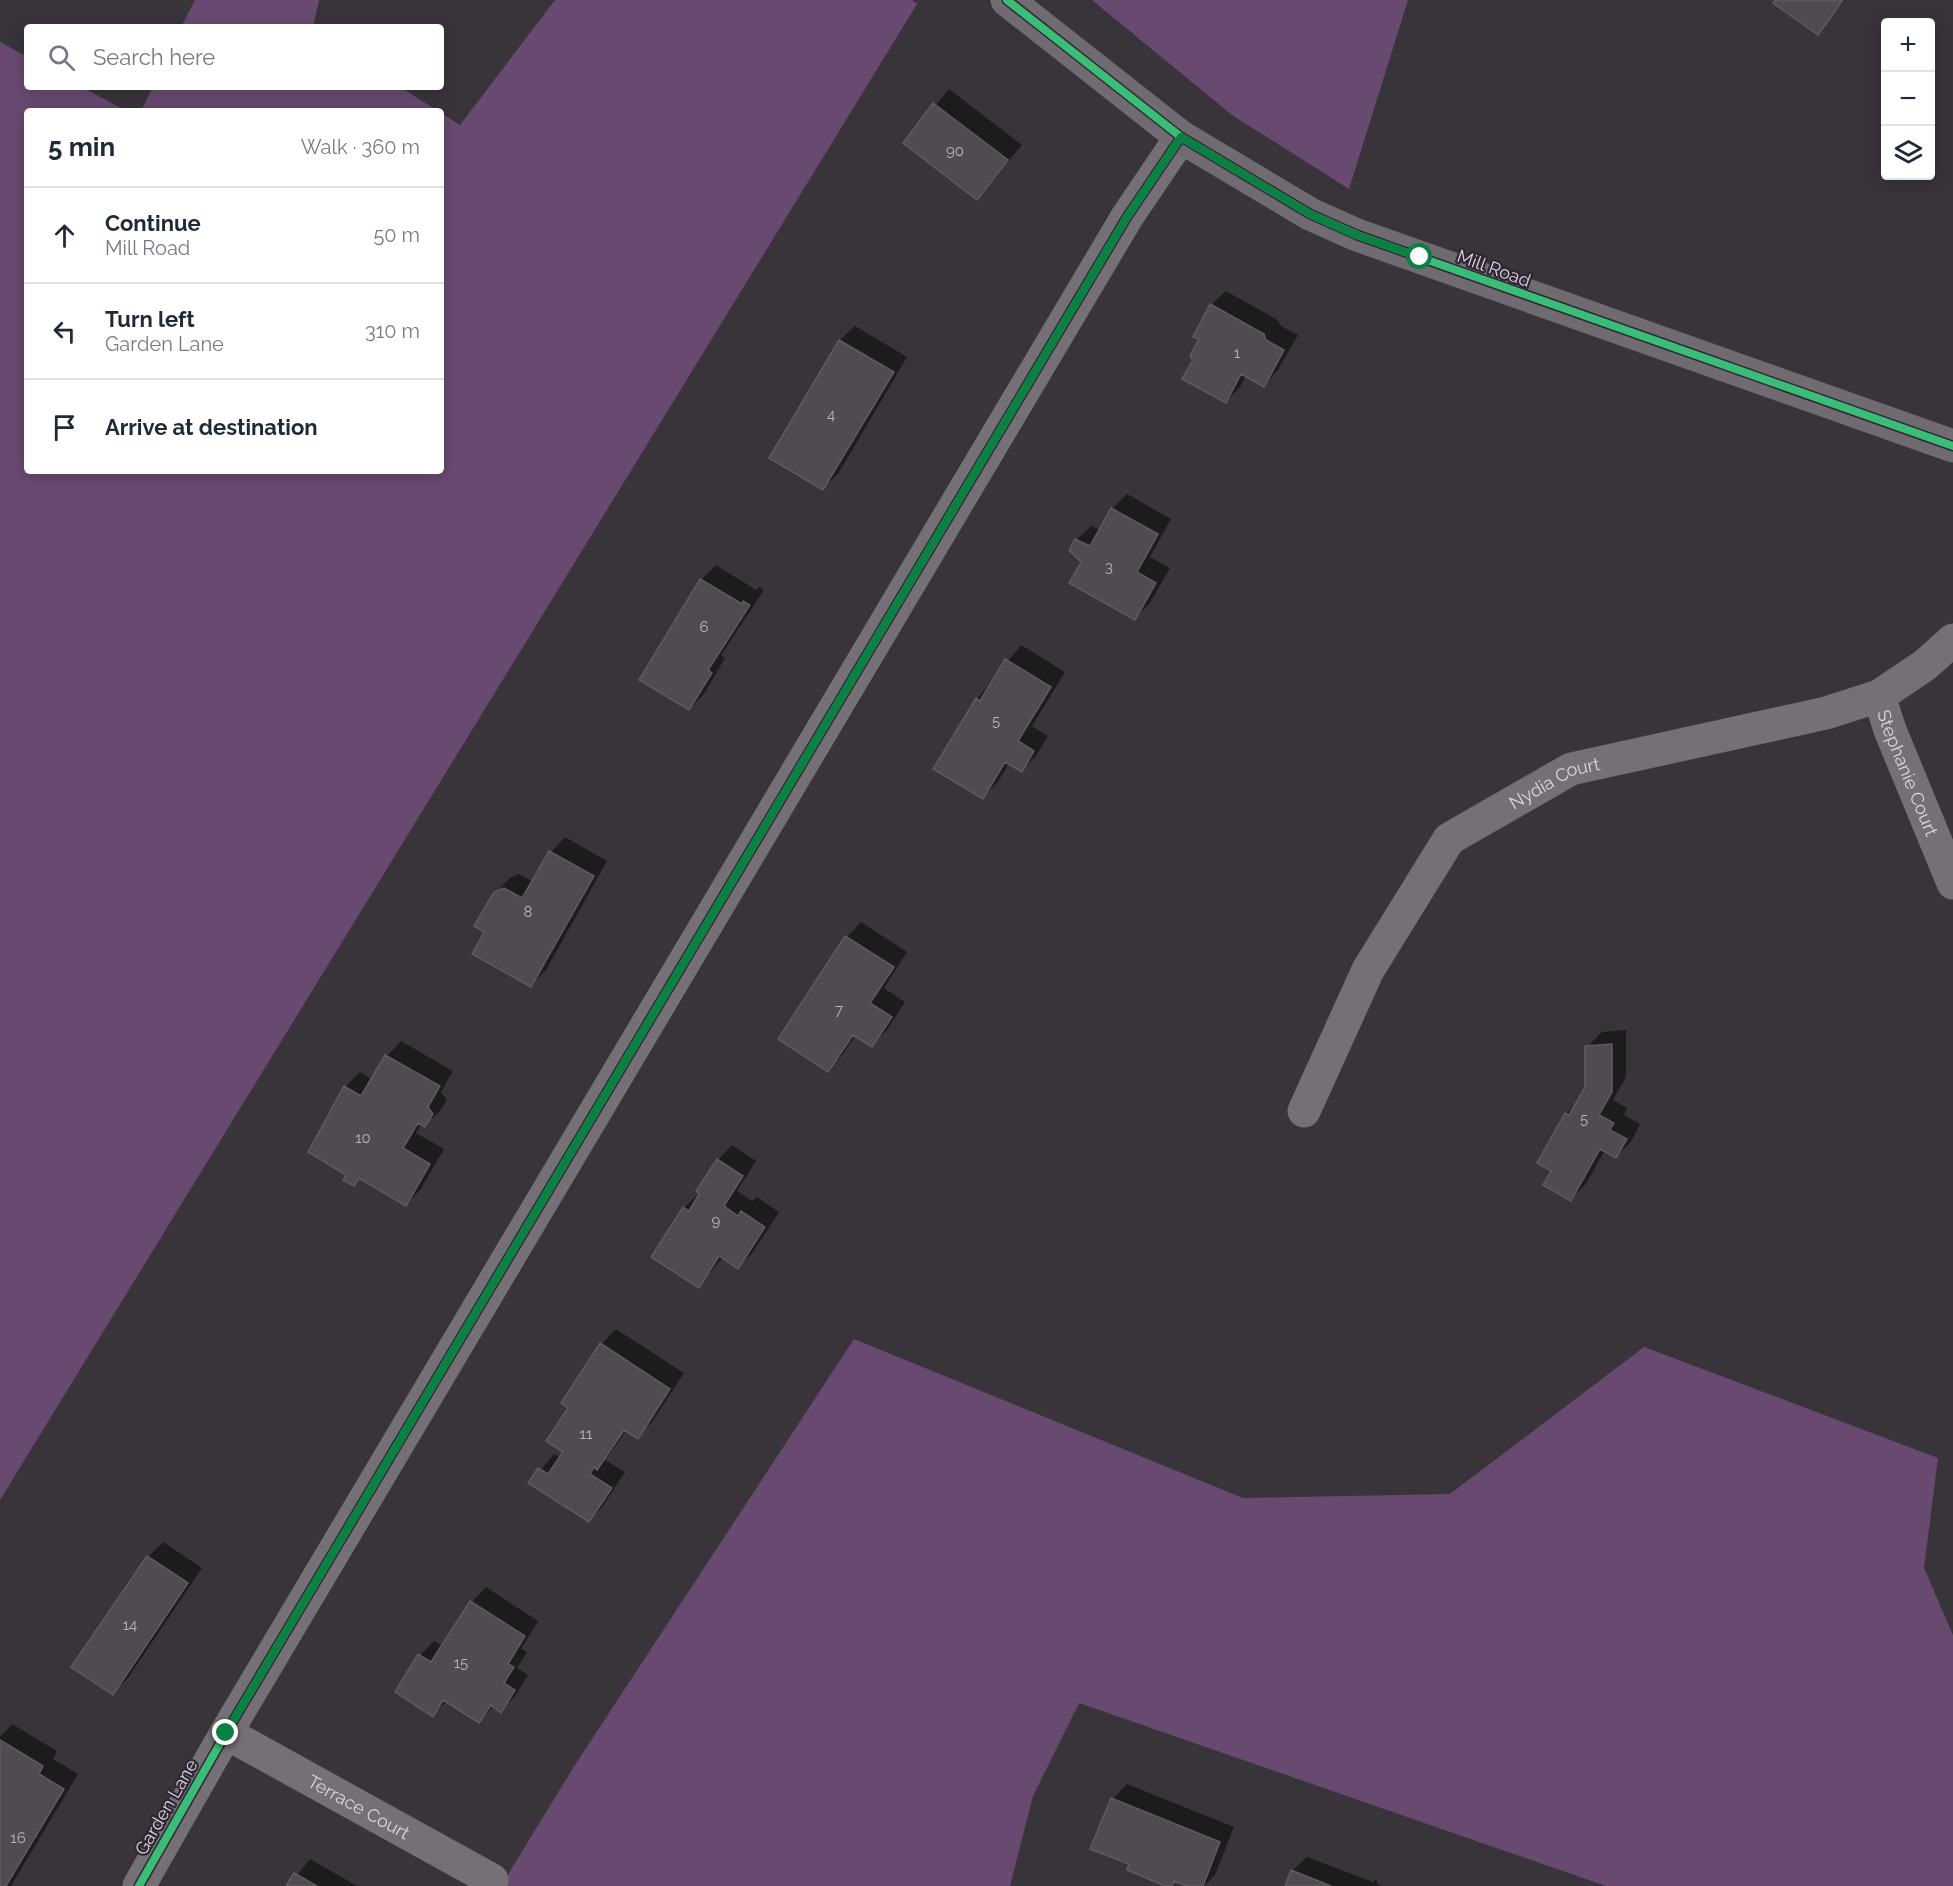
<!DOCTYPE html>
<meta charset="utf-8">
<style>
body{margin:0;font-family:Raleway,sans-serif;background:#f6f6f7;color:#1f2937}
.controls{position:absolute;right:18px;top:18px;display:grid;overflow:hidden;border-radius:6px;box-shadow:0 3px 15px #0003}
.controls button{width:54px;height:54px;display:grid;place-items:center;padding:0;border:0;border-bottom:2px solid #e0e1e3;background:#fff;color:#1f2937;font:30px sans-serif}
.stop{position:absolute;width:18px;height:18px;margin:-14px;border:4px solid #0b8043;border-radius:50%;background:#fff}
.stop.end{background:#0b8043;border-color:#fff;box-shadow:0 2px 6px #0008}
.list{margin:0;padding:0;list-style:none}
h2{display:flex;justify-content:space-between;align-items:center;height:78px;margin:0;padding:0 24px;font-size:26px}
h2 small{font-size:20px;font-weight:400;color:#747a83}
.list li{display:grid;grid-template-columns:39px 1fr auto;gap:18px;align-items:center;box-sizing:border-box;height:96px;padding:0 24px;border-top:2px solid #e0e1e3}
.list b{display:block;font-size:22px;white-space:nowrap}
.list p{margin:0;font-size:20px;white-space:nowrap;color:#747a83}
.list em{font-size:20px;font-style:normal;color:#747a83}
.icon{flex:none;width:33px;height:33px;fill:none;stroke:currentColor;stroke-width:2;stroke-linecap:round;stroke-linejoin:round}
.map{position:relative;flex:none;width:1953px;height:1886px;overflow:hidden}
.search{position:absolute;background:#fff;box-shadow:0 3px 15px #0003;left:24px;top:24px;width:420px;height:66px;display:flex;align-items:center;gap:15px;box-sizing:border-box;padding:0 21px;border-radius:6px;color:#747a83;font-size:22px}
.panel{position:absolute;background:#fff;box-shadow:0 3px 15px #0003;left:24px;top:108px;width:420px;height:366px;border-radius:6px}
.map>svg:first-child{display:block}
</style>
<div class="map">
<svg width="1953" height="1886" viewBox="0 0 1953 1886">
<rect width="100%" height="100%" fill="#39343a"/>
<path fill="#684a70" d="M195,0H319L313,27H181Z
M555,0H912L917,4L0,1500V42L27,57V87H82L126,111H27V471H441V113L460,125Z
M1092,0H1408L1349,189L1232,115Z
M153,87H400L438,111H141Z
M854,1339L1243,1498L1450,1494L1644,1347L1938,1458L1924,1568L1953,1635V1886H1606L1079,1703L1033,1796L1010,1886H501L573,1768Z"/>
<path fill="#0007" d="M1777,0H1845L1818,33Z
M949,89L1022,145L977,198L905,143Z
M1226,291L1278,320L1281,326L1298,335L1278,370L1264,385L1246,375L1240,387L1226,401L1195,360L1211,305Z
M855,326L907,357L838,474L823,488L771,457L840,340Z
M1127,494L1171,519L1150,557L1170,568L1150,603L1135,618L1083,561L1076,540L1091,526L1100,530L1112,509Z
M716,565L756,590L759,587L764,590L721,655L725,658L704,694L689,709L701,580Z
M1021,645L1065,672L1032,726L1048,736L1036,756L1022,770L1009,763L998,782L983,797L977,699Z
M565,837L607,861L546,970L531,985L486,932L495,893L510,878L519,874L534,882L551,852Z
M861,922L907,952L884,988L905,1002L887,1030L872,1045L856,1035L842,1055L828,1070L780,1038L847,937Z
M1626,1030V1077L1613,1100L1627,1108L1624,1115L1640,1124L1631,1142L1616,1156L1605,1150L1586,1184L1571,1199L1553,1171L1566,1114L1578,1102L1587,1087V1047L1602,1032Z
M401,1041L453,1071L441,1092L447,1099L440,1111L425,1125L422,1123L416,1133L444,1149L421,1189L406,1204L360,1178L354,1184L348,1174L345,1087L360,1072L373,1080L387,1056Z
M732,1145L756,1161L737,1191L752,1201L757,1197L779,1212L753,1252L738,1267L723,1257L699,1286L684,1208L700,1192L718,1160Z
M616,1329L684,1373L652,1422L637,1437L627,1430L605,1460L625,1472L603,1506L589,1520L531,1482L554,1454L561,1458L565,1452L570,1408L563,1403L602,1344Z
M163,1542L202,1568L128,1678L113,1693L74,1667L148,1557Z
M486,1587L538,1621L521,1649L527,1652L517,1668L528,1675L515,1696L500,1711L494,1706L479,1721L447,1701L432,1715L420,1655L434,1641L443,1646L472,1602Z
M12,1724L57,1751L53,1759L78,1774L11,1886H0V1737Z
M1127,1784L1234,1827L1215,1875L1204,1886H1192L1177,1880L1169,1886L1131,1864L1092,1848L1113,1799Z
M1307,1857L1373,1882L1377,1878V1884L1382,1886H1287L1292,1871Z
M310,1859L357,1886H288Z"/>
<path fill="#504b51" stroke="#5f5a60" stroke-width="1.5" d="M1775,0H1843L1818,35L1773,3Z
M933,103L1008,160L977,200L903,143Z
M1210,304L1264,334L1266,340L1284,350L1264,387L1241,374L1226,403L1182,379L1193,360L1190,356L1199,339L1193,337Z
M839,340L894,372L823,490L769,458Z
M1111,508L1158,534L1137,572L1156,583L1135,620L1069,583L1081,562L1069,550L1075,539L1090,546Z
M700,579L742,604L743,601L750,605L708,670L712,673L689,710L639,680Z
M1005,659L1051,687L1018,741L1034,751L1022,772L1005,762L983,799L933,769L976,698L980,701Z
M549,851L594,876L531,987L472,954L484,932L474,926L494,892L504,888L522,898Z
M845,936L894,967L870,1003L892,1017L872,1047L853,1035L828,1072L778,1039Z
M1612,1044V1092L1599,1115L1614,1123L1610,1130L1627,1139L1616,1158L1600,1149L1571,1201L1543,1185L1551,1171L1537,1163L1565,1113L1569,1115L1585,1087V1046Z
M385,1055L440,1086L428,1107L433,1114L425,1127L418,1123L403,1148L430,1164L406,1206L359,1178L354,1186L343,1180L346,1175L308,1152L344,1086L361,1096Z
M717,1159L743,1176L724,1206L738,1216L741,1211L765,1227L738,1269L719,1256L699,1288L651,1257L683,1207L689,1211L699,1194L696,1191Z
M600,1343L670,1389L638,1439L624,1430L597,1470L594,1467L590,1474L612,1488L589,1522L528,1483L538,1468L548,1474L563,1452L546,1441L568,1408L561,1403Z
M147,1556L188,1583L113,1695L71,1667Z
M470,1601L525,1636L508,1664L514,1667L504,1683L515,1690L501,1713L491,1705L479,1723L443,1700L433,1717L395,1692L418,1654L431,1662Z
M0,1740L43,1766L39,1774L64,1789L6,1886H0Z
M1111,1798L1220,1842L1203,1886H1187L1174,1881L1172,1886H1165L1127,1870L1129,1864L1090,1849Z
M1291,1870L1331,1886H1285Z
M294,1873L317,1886H286Z"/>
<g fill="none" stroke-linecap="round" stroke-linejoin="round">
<g stroke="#757076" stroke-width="33">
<path id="s1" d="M1879,696L1890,730L1953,883"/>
<path id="s2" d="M1304,1111L1368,970L1449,839L1571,769L1826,713L1879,696L1925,665L1953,640"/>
<path id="s3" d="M226,1733L492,1880"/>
<path d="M139,1886L226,1733L1127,217L1181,137"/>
</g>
<path stroke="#706a71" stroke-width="33" d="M1007,0L1181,137L1310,214L1357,235L1953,446"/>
<defs>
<path id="cycleway" d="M1007,0L1181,137L1310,214L1357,235L1953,446
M139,1886L226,1733L1127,217L1181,137"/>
</defs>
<use href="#cycleway" stroke="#312634" stroke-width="11"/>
<use href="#cycleway" stroke="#3abd76" stroke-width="8"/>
</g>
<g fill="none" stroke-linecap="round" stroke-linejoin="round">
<path stroke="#0b8043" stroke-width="8" d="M226,1733L1127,217L1181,137L1310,214L1356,235L1420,257"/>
</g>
<g text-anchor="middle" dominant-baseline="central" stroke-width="4.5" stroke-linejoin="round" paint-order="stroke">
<g font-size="15" fill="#b9b2bb">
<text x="955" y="151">90</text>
<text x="1237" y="353">1</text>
<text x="831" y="415">4</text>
<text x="1109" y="567">3</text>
<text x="704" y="627">6</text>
<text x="996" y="721">5</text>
<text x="528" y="912">8</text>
<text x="839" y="1010">7</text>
<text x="1584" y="1119">5</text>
<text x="363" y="1138">10</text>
<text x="716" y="1221">9</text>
<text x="586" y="1434">11</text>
<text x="130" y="1625">14</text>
<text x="461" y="1663">15</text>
<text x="18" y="1838">16</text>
</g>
<g font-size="18" fill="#dcd5de" stroke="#312634">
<text transform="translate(1494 268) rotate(20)">Mill Road</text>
<text stroke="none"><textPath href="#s1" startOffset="82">Stephanie Court</textPath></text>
<text stroke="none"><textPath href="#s2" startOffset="429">Nydia Court</textPath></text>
<text transform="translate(166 1807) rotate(-60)">Garden Lane</text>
<text stroke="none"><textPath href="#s3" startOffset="152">Terrace Court</textPath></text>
</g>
</g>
</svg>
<div class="controls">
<button>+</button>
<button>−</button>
<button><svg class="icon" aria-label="layers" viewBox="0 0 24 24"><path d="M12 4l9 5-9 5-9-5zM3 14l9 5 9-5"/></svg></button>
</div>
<div class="stop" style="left:1420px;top:257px"></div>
<div class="stop end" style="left:226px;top:1733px"></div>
<div class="search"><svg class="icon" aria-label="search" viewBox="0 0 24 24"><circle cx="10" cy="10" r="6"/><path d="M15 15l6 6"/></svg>Search here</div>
<section class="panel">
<h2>5 min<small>Walk · 360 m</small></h2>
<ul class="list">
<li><svg class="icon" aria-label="ahead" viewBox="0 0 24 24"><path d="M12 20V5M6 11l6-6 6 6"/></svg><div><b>Continue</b><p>Mill Road</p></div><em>50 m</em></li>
<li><svg class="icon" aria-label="left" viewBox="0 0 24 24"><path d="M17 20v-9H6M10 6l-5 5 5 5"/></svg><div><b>Turn left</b><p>Garden Lane</p></div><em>310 m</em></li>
<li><svg class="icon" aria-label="arrive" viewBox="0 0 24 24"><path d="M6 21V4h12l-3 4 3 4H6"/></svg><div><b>Arrive at destination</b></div></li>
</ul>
</section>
</div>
